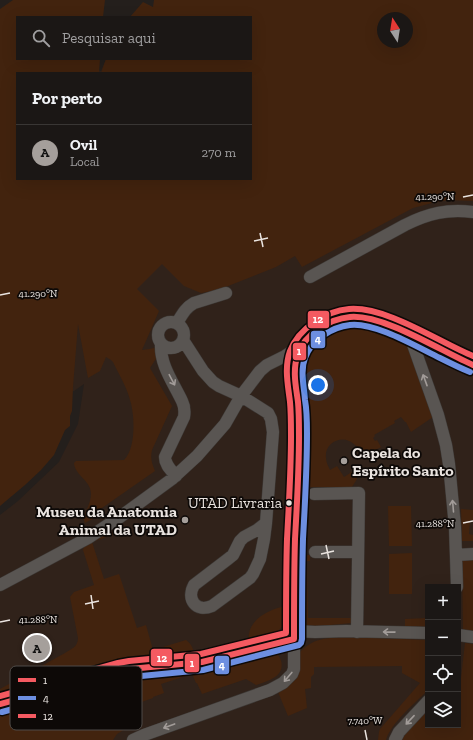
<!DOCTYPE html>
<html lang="pt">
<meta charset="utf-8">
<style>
body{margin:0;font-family:"Zilla Slab",serif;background:#24201e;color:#f1f3f6}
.controls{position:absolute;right:12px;bottom:12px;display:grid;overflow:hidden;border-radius:0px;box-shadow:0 4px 16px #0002}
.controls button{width:36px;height:36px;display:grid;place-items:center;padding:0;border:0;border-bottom:1px solid #393634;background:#1b1715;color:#f1f3f6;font:20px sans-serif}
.compass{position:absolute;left:377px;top:12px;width:36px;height:36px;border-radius:50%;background:#1b1715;box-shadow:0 4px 16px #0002;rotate:348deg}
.you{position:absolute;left:318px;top:385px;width:14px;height:14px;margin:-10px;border:3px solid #fff;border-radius:50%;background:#1a73e8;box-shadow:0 0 0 6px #1a73e833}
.badge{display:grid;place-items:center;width:26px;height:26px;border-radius:50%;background:#a59f9b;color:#111;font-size:13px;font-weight:700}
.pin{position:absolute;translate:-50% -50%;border:2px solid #fff;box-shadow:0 1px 4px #0006}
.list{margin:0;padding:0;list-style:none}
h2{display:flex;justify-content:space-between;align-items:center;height:52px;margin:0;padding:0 16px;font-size:17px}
h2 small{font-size:13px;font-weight:400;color:#a09fa0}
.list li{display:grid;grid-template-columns:26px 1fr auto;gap:12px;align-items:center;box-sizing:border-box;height:56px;padding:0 16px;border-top:1px solid #393634}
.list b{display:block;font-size:15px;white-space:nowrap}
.list p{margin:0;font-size:13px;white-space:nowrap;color:#a09fa0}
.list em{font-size:13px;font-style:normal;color:#a09fa0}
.icon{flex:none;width:22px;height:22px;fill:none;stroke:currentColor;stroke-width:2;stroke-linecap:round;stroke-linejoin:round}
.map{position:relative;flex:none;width:473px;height:740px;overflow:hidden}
.search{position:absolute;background:#1b1715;box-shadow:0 4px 16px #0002;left:16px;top:16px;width:236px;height:44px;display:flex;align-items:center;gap:10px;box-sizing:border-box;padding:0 14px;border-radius:0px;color:#a09fa0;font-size:15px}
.panel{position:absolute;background:#1b1715;box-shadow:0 4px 16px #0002;left:16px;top:72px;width:236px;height:108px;border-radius:0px}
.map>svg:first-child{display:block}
</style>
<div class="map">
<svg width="473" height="740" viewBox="0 0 473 740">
<rect width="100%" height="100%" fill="#241f1c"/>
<path fill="#30221a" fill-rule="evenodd" d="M429,0L473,199V740H0V515L18,501L59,462L78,424L84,384L74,391L68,393L51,306L251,179V73H17V59H70L101,71L106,59H251ZM383,18H407V42H383ZM428,587H458V725H428Z"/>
<path fill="#42230e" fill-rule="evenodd" d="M13,0H105L103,17H17V59H100L99,73H17V179H251V73H101L106,59H251V17H130L143,2L153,7L154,0H473V201L448,200L432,203L413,208L302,267L295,256L276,267L218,290L201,293L184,286L162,264L137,289L159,311L142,350L150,349L157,347V357L150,368L172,406L152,450C150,459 152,463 155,471L99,510L96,517L85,523L83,518C86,511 91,502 91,494C91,480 75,476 74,463L76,461L124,460C136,449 135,415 130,400C127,387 119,375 113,362L111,360L106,357L100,371L88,378L78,324L73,387L72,411L70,416V426L65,430L54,455L41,470L25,485L0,506V9ZM383,18H407V42H383Z
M361,321L405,337L433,417L411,432L406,422H405L401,417L394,421L395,423L374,435L375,436L373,438L375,441L377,440L381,447L365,456C361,451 356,444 349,441C338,436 324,445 326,458C326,462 328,466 330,470L337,466L344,477L355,470L357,479L352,487H302L305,443L301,364L303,354L315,338L336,325Z
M388,506H411L412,546H389Z
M461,509L473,510V520H470L469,534L473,535V541H462Z
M107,530L115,534L92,542L104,579L119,574L137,628L146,625L153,650L186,640C192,644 194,651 196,658L127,664L106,667L0,700V689L65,653C71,649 78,647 78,638L70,597L74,592L94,585L83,550L84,547Z
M412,553V594H389V554Z
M298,555H310V561H307L308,618H351V623L299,628V613L304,608V560L298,557Z
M462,558H473V633H463Z
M286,606C288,632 271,638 249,643C249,640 248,637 249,634C251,618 272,608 286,606Z
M428,618V630L405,629V619Z
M346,637L428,640V690C415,703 391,723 386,740H378L379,732L380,729L420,683L402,673V666L314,667V674L311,677V688L305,689L307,708L288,716L278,692C300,680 296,677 298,654C313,638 324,638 346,637Z
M465,643L473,644V740H400L404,734L428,707V725H458V678H461Z
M266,652L277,654C284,661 283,672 275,677C269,681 262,683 256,685L246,679L202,694L197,683H196L192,674L161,684L164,693L153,697V698L136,704L134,713L130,712L127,728L117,734L113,740H0V710L48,698L257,653Z"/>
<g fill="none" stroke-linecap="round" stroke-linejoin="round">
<defs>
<path id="minor" d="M310,277L405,225C429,213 447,209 473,212
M158 335a13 13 0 1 1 26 0a13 13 0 1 1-26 0Z
M177,323C182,315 185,308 194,303L226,293
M409,333L438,415L446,445L449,464L455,527L457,587
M183,340L203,371L213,382L219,386L241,396L268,413L271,419L273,432L266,523
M161,344C160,365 173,382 182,401C185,407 185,411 184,417L165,457C165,465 171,470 176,476
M314,494L359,493L357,632
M266,523L264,539L260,559L253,574L250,578L212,606C196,613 186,599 194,585L228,559L233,555L240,541L244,537L257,530Z
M315,552H358
M457,555L473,554
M0,585L88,538L120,517L172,479L197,456L225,424L241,396L260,371L267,365L285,356L302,345
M294,631L315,632L346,631L428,633
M458,635L473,637
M0,704L119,671L130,669L202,662L294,639
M133,740L144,735L270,690L283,683L292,674L294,669V639L295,552L299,440L298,408L295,369L296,358L300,349L315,332L325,325L343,318L358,317L373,320L409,333L473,365
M395,740L399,732L428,701"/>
</defs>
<use href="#minor" stroke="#3d3936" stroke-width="13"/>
<use href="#minor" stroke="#595552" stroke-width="12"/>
<defs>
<path id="bus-1" d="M0,704L119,671L130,669L202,662L294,639C294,606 294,572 295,539C297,504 299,470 299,436C299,425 299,413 298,402C296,387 292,370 298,354C305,334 329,319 350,317C383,314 441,351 473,365"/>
<path id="bus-2" d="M2,712L121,679L131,677L203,670L299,645L301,643L302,639C302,606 302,572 303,539C305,504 307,468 307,433C307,422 307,411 305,400C304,386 300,371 305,358C311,340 332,327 350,325C375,322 417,347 440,358C450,363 460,368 470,372"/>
<path id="bus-3" d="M0,696L118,663L129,661L201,654L286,633C286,601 286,570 287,539C289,504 291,470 291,436C291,424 291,413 290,402C288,385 284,368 290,351C299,328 326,311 349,309C386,306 439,342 473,356"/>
</defs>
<use href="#bus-1" stroke="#0d0907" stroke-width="9"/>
<use href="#bus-2" stroke="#0d0907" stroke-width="9"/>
<use href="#bus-3" stroke="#0d0907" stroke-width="9"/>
<use href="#bus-1" stroke="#f45a61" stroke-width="6"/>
<use href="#bus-2" stroke="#6d8fe1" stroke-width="6"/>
<use href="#bus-3" stroke="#f45a61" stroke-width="6"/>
</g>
<defs><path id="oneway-shaft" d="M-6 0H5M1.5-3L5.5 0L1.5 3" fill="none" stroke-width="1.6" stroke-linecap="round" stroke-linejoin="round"/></defs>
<g stroke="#a29c99">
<use href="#oneway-shaft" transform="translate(172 380) rotate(62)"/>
<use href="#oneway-shaft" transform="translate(425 380) rotate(-110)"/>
<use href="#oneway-shaft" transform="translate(453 506) rotate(-95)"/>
<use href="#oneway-shaft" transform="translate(389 632) rotate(-179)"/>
<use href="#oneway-shaft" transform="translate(288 677) rotate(130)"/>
<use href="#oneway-shaft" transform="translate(410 720) rotate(133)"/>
<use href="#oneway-shaft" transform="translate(169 726) rotate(160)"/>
</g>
<path fill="none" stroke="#eae4e0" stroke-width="1.5" d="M463,197L473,195M260,233L263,247M254,241L268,238M0,295L10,293M463,523L473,521M326,545L329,559M321,554L334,551M91,595L93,609M85,604L99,601M0,622L10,620M365,730L367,740"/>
<g fill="#a59f9b" stroke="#0d0907" stroke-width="1.5">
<circle cx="344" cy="461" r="4"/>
<circle cx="185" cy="520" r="4"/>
</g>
<circle fill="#eae4e0" stroke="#0d0907" stroke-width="1.5" cx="289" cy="503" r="3.5"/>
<g text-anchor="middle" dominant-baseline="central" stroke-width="3.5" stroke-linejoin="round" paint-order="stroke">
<g font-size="15" fill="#eae4e0" stroke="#0d0907" text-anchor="end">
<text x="282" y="503">UTAD Livraria</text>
</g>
<g font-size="16" font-weight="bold" fill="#eae4e0" stroke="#0d0907" text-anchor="start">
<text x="352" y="452">Capela do<tspan x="352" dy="18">Espírito Santo</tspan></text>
<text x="177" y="511" text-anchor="end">Museu da Anatomia<tspan x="177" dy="18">Animal da UTAD</tspan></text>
</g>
</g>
<rect x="10" y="666" width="132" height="64" rx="6" fill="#0d0907" stroke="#4f4b48" stroke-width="1"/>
<rect x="18" y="678" width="18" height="4" fill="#f45a61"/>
<rect x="18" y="696" width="18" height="4" fill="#6d8fe1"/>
<rect x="18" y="714" width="18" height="4" fill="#f45a61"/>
<g font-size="11" fill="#eae4e0">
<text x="43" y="684">1</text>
<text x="43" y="702">4</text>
<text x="43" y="720">12</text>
</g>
<g font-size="10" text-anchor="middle" fill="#eae4e0" stroke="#0d0907" stroke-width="3.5" stroke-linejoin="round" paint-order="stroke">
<text x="435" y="200">41.290°N</text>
<text x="38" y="297">41.290°N</text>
<text x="435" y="527">41.288°N</text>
<text x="38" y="623">41.288°N</text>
<text x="365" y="724">7.740°W</text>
</g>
<g stroke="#0d0907" stroke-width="1.5">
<rect x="307" y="310" width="23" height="19" rx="4" fill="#f45a61"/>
<rect x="310" y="330" width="16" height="19" rx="4" fill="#6d8fe1"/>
<rect x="292" y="342" width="15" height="19" rx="4" fill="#f45a61"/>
<rect x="150" y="648" width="23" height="19" rx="4" fill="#f45a61"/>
<rect x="184" y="653" width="16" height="20" rx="4" fill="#f45a61"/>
<rect x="214" y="655" width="16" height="20" rx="4" fill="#6d8fe1"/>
</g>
<g font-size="11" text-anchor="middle" font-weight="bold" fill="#fff">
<text x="318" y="323">12</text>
<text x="318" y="343">4</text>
<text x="299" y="355">1</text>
<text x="162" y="662">12</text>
<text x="192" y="667">1</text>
<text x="222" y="669">4</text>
</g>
</svg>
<div class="controls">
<button>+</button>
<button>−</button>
<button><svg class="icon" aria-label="locate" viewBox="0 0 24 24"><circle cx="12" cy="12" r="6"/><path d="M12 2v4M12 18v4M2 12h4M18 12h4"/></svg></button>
<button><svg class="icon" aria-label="layers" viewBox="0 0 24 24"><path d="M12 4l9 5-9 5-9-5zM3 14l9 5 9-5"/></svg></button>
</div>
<svg class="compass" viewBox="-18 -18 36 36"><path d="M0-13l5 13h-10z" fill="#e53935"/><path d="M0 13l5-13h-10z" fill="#a09fa0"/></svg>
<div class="you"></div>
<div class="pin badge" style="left:37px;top:648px">A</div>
<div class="search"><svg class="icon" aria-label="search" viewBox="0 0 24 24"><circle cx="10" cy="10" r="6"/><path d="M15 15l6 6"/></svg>Pesquisar aqui</div>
<section class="panel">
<h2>Por perto<small></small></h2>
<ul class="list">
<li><span class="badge">A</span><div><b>Ovil</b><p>Local</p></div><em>270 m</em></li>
</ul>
</section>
</div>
